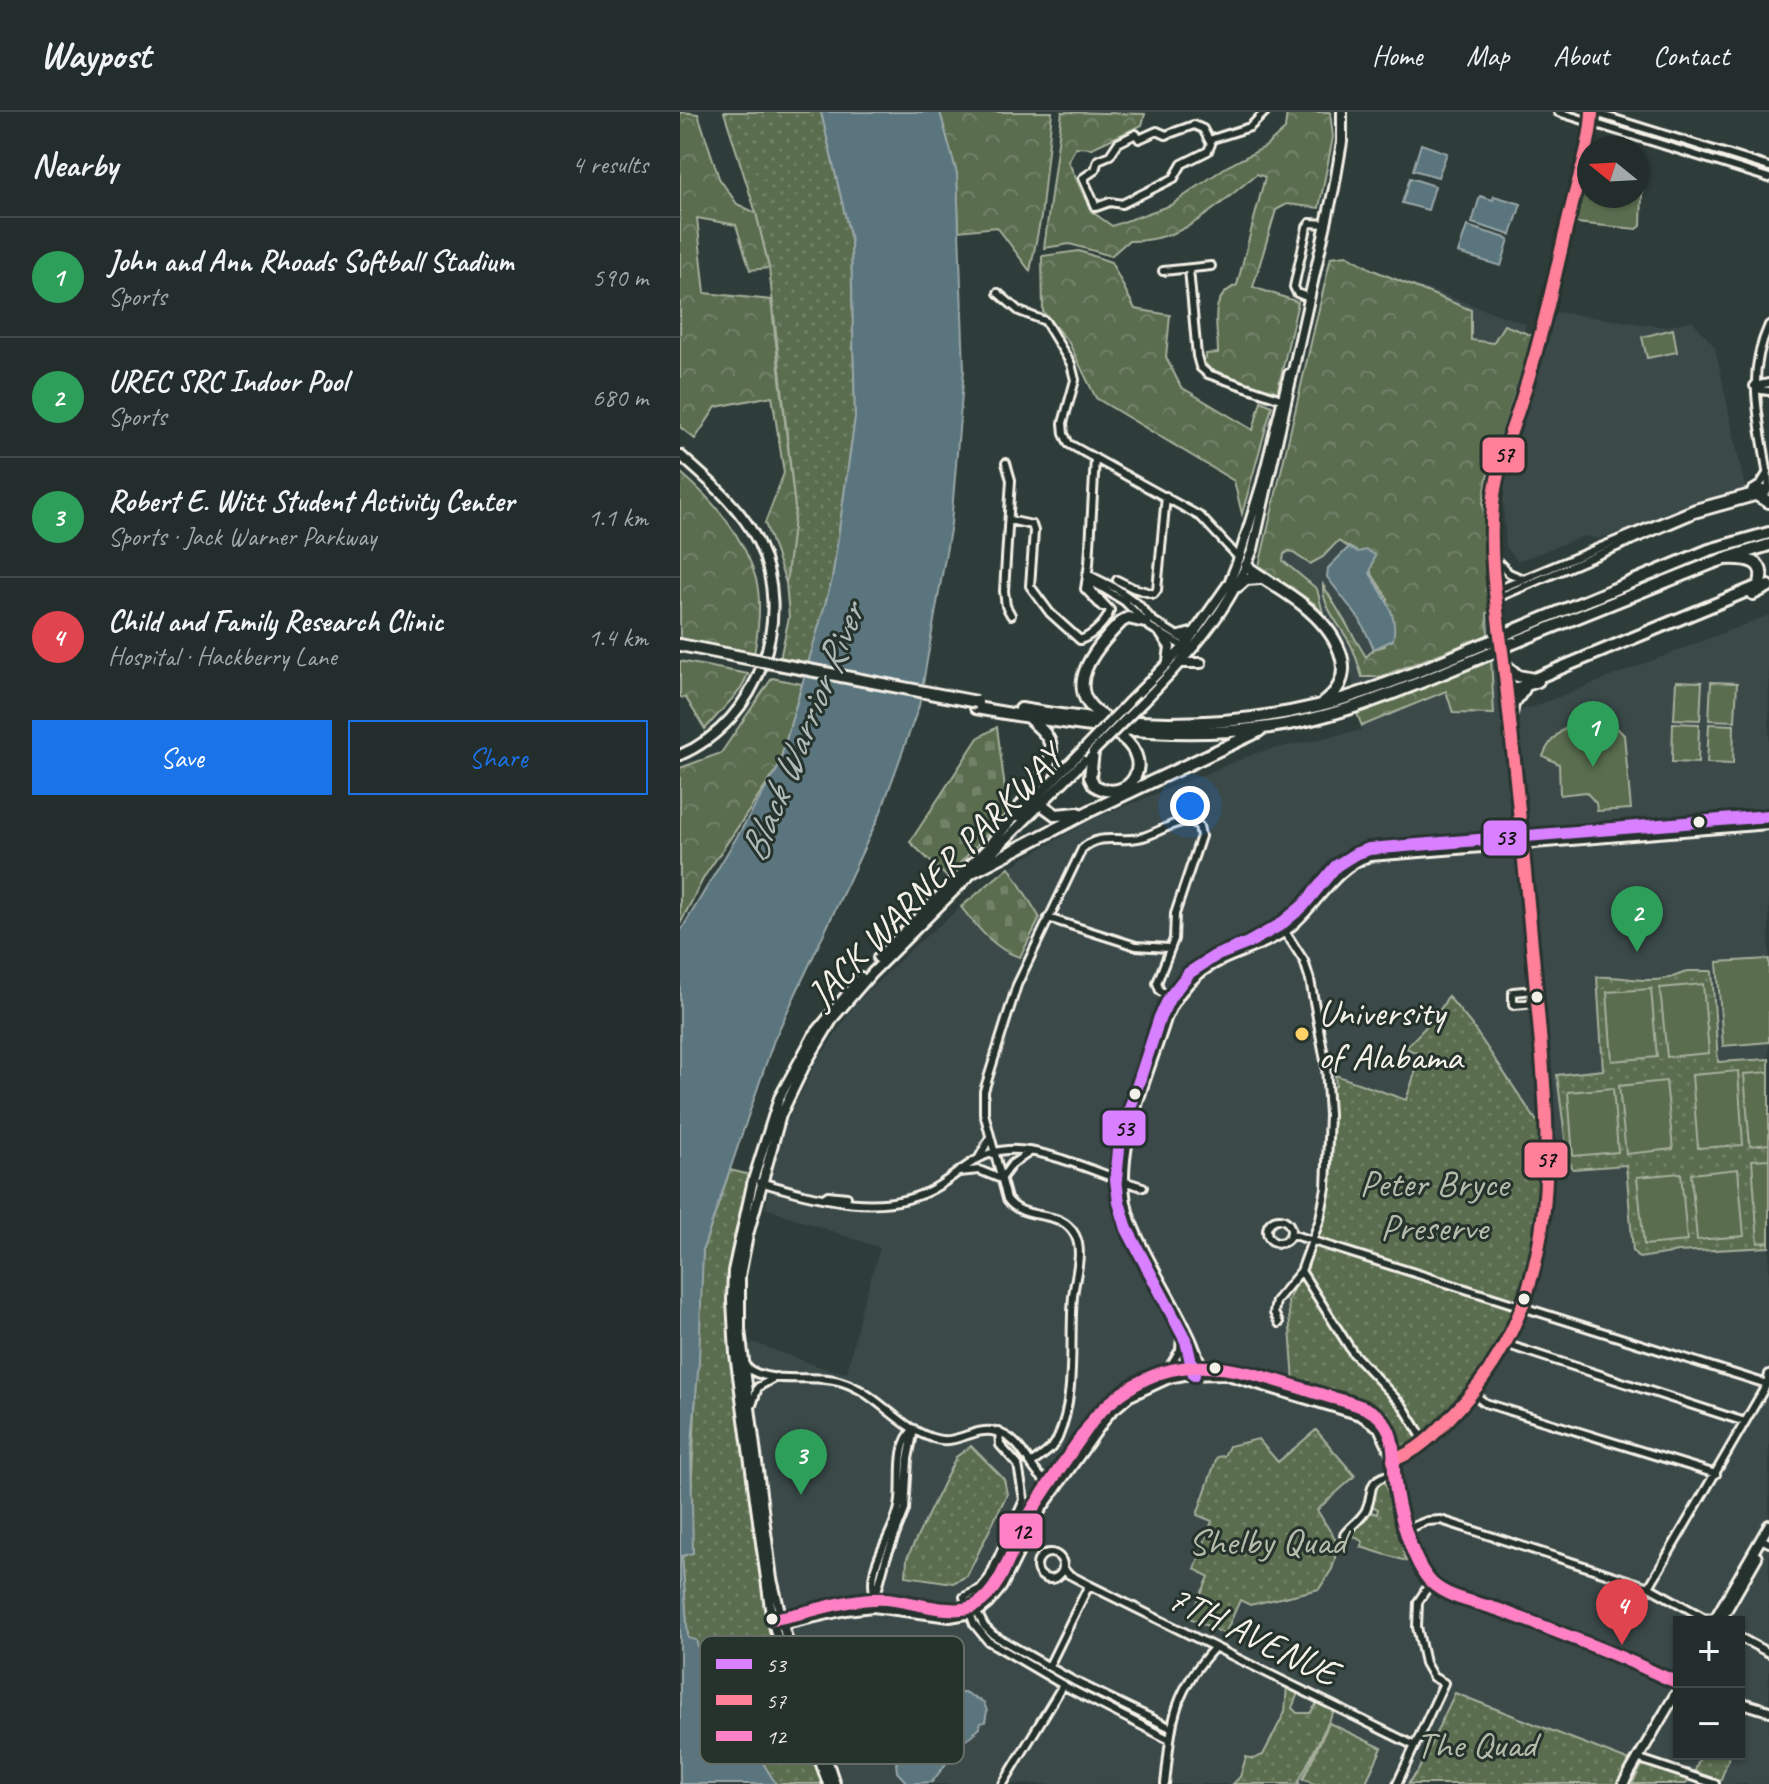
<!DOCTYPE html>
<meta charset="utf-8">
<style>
body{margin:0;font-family:Caveat,sans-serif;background:#2f3a38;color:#f1f3f6}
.controls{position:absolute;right:24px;bottom:24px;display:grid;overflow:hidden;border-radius:0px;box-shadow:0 2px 6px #0004}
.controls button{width:72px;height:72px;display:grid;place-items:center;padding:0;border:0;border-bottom:2px solid #404a48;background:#232e2c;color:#f1f3f6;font:40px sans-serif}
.compass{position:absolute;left:897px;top:24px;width:72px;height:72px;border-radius:50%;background:#232e2c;box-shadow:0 2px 6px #0004;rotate:288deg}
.you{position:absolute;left:510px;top:694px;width:28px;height:28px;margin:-20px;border:6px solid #fff;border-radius:50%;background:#1a73e8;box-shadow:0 0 0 12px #1a73e833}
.badge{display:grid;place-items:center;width:52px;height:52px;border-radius:50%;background:#1a73e8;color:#fff;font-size:26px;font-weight:700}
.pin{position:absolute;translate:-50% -66px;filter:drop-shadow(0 2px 4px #0008)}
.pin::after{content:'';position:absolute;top:42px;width:28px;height:24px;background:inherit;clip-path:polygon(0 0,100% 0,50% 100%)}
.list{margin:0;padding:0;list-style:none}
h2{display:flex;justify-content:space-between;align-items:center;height:104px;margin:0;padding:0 32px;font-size:34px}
h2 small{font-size:26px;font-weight:400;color:#a3a8a9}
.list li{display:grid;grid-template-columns:52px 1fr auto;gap:24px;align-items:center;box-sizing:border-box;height:120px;padding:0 32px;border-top:2px solid #404a48}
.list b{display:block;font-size:30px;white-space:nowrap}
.list p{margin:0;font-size:26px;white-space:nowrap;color:#a3a8a9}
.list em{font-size:26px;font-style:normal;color:#a3a8a9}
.actions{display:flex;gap:16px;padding:24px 32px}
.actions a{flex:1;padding:18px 0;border:2px solid #1a73e8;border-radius:0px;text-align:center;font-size:28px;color:#1a73e8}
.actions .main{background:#1a73e8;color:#fff}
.map{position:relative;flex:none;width:1089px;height:1672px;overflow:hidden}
header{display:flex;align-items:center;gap:48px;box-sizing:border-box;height:112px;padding:0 40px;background:#232e2c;border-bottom:2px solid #404a48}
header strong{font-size:38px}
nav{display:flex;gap:44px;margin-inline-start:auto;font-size:28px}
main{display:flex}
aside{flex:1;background:#232e2c}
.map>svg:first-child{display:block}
</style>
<header>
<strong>Waypost</strong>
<nav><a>Home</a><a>Map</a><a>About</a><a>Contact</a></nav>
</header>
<main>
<aside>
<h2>Nearby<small>4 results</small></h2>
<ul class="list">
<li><span class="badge" style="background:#2e9e5b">1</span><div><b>John and Ann Rhoads Softball Stadium</b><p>Sports</p></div><em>590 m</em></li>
<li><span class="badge" style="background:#2e9e5b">2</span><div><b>UREC SRC Indoor Pool</b><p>Sports</p></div><em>680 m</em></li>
<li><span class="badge" style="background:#2e9e5b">3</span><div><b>Robert E. Witt Student Activity Center</b><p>Sports · Jack Warner Parkway</p></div><em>1.1 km</em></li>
<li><span class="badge" style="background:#e0444e">4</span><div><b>Child and Family Research Clinic</b><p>Hospital · Hackberry Lane</p></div><em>1.4 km</em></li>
</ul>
<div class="actions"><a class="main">Save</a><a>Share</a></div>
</aside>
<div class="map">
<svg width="1089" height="1672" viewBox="0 0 1089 1672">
<defs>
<pattern id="grass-dots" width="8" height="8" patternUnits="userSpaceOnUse" patternTransform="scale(2)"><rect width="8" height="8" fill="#5a6d50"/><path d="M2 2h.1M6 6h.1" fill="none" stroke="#728269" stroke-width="1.8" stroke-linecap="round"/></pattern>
<pattern id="forest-crowns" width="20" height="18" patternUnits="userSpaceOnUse" patternTransform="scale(2)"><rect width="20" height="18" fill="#5a6d50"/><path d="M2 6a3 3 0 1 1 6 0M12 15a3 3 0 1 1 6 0" fill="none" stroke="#728269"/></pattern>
<pattern id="cemetery-stones" width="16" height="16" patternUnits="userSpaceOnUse" patternTransform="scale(2)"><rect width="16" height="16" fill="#5a6d50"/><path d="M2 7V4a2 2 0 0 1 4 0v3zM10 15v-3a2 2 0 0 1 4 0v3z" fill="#728269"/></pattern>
</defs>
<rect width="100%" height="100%" fill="#2f3d3a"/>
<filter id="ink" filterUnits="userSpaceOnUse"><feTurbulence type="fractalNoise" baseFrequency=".0125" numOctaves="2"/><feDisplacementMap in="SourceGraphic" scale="16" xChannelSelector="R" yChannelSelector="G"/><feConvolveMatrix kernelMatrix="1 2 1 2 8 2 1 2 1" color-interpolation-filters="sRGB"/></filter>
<g filter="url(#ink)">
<path fill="#3a484a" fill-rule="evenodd" d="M693,158L846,212L804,359L794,457H803L820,603L853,595L1089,503V1672H57L23,1239L75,1231L143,1256L167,1261L181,1198L200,1136L85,1096L100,1024L134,954L176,891L232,836L329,755L413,707L579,640L681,618L667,536L635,492L579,454ZM999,1510H1059V1642H999Z
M874,200L986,215L1012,208L1035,235L1065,376L1016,390L968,411L918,427L904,424L838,449L826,435L823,389L827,355Z"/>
<path fill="url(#grass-dots)" stroke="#a7af9c" stroke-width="2" d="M44,0H141L171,128L175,306L152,468L128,553L100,547L109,505L106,471L115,397L89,156L76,101Z
M1009,859H1032L1038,950L1089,947V1135L998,1140L959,1146L953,1139L946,1053L893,1057L888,1049L877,963L923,958L917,865C940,863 961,871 984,867C992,866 1001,862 1009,859Z
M768,884L791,912L862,1017L861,1095L852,1146L842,1183L834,1203L813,1243L787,1278L730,1337H724C715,1331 716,1323 711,1314C706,1306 698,1301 690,1296L614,1270L608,1189L616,1170L625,1158L646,1092L653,1009L651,975L656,974L655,963L726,988L741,943L726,936C742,917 757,907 768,884Z
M50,1058L70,1063L51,1139L47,1170L51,1251L74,1422L92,1523L144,1672H46L47,1634L32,1579L8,1527L2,1444L11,1383L23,1137Z
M636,1318L675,1364L637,1398L655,1427V1447L652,1457L639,1477L570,1493L560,1488L545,1522L510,1506L529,1465L515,1457L532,1409L517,1403L537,1345L544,1344L549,1334L578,1327L598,1350Z
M291,1334L324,1367L327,1382L287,1464L273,1471L226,1464L227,1446L276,1345Z
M704,1366L726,1449L681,1435L683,1430L672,1423V1417L688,1399L697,1402L698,1397L690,1393L695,1371Z
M607,1574L618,1581L612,1596L617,1601H630L637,1591L654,1599L618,1671L620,1672H553L560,1665L566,1645L573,1647L583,1643L605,1600Z
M775,1581L950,1649L937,1672H728L738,1659Z
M649,1611L702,1636L685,1672H634L623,1667Z
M1021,1642H1050L1040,1670L1017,1663L1015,1659Z
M964,1650L1012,1664L1006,1672H952Z"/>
<path fill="url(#forest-crowns)" stroke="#a7af9c" stroke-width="2" d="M0,0L18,2L39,66L57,92L76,101L89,156L70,158L56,113L17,106L25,181L91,188L115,397L106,471L85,411L104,361L92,284L36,295L15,327L0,315Z
M260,0H372L361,105L350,159L317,115L279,119L277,62Z
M382,0L465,2L462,13L412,36L396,35L388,49L411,99L432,114L491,93L546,55L585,35L605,17L607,0H650L653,25L639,96L607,92L596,98L573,175L618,190L597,281L535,262L521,247L526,246V242L538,241C538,213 527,186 557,173L585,65L577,62C535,95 505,130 448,129L431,144L390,132L364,136Z
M399,139L431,150L455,197L490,203L486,245L501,275L573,318L581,289L592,294L562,402L554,369L416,286L389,231L363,200L362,144Z
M667,143L693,158L791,198V228L813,231L824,213L854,224L808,363L803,391L812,498L807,501L808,523L700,565H682C679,554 676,543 671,533C661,514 642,496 643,473L686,545L694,537L705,534L708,487L678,440L658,429L643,445L630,452L610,439L604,442L603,449L637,477L644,505L635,492L579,454L651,145Z
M0,360C32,387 65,425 76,467C82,491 78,519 74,543L0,528Z
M811,546L814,602L773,601L766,579L682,614L676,599Z
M0,549L68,562L61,577L25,617L6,586L0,585Z
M92,566L122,572L98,656L24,765L0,812V656L41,641Z"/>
<path fill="url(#cemetery-stones)" stroke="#a7af9c" stroke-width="2" d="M317,615L328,700L267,765L230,730L298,626Z
M329,755L360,806L340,845C316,839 296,814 281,795Z"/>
<path fill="#5a6d50" stroke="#a7af9c" stroke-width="2" d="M957,51H963L961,114L957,117L896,111L900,87L909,73V84H957Z
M993,217L997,240L967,246L962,225Z
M996,569L1022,570L1020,608L994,607Z
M1031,570L1057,571L1055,609L1029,608Z
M914,607L931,610L944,623L951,697L917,699L916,691L906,680L880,683L879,652L863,644C872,621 891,610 914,607Z
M993,611L1019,612L1018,651L992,650Z
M1029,612L1054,613L1053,652L1027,651Z
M1089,847V930L1043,934L1037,850Z
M1023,872L1029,941L987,945L980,876Z
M971,877L977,945L932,949L927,880Z
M1058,959L1063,1033L1018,1036L1012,963Z
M1089,960V1032L1070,1034L1064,962Z
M986,969L993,1037L946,1042L939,974Z
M933,976L938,1040L893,1044L888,980Z
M1089,1047V1130L1078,1131L1072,1048Z
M1058,1057L1064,1124L1017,1128L1011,1062Z
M1001,1061L1007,1129L964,1133L957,1065Z"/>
<path fill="#5a747d" stroke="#98a6a8" stroke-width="2" d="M141,0H260L277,62L284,258L271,412L239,594L200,702L94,928L23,1137L19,1248L11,1342L13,1441L2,1444L8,1526L16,1528L47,1634L78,1643L96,1672H0V820L98,656L152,468L175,306L171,128Z
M741,32L767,41L758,65L733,58Z
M730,66L755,74L748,98L722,91Z
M800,84L813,88L814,84L841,92L831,123L792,111Z
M787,114L829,127L821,154L778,141Z
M668,436L678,440L686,438L695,443L690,461C703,484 719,501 713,528L694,537L680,508L647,465L648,456Z
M284,1580L304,1591L307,1599L305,1610L300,1611V1616L281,1632L252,1670L228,1672L217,1660L216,1651L250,1621L276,1584Z"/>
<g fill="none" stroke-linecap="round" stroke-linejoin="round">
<defs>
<path id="minor" d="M878,0L1089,66
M912,0L1089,55
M514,13L523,17L531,32L528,39L502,52L494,66L442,92L430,90L416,95L403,66L415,58L418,48L430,43L438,31L456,22L459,27L477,19L486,23Z
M529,28L570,15L585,0
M509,157L517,244L520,255L528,262L607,289
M483,159L531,154
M318,181L339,199L365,209L391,252L395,268L383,311L384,322L389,332L521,405L559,446
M629,186L617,181L614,175L627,115L630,111L646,112
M1074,274L1081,278L1089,279
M1074,274L1089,271
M415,346L409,452L405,477L422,495H427
M326,351L331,368L324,479L326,494L331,503
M1089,376C1084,316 1062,272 1089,213
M1072,378L1080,373L1088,360
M329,408L352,413L354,419L350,474L370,501L400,528C412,524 427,510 430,498L413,480L407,467
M814,446L829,461L843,467
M407,462L437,477L458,492L472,508L503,527
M407,467L444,489L470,515L504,535
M437,468L453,476L474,482L477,478L486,384
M817,478L1015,396L1089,376
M817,486L1014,402L1078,384L1087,380L1089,376
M368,806L456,834L489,836
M856,878L833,880V893L857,891
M299,1046L310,1025
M279,1060L299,1058L321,1067L332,1052L350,1040
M80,1070C135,1086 206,1107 258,1074C281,1060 298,1040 327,1038C368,1035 423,1065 463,1075
M145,1085L148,1083L167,1085
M587 1119a12 12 0 1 1 24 0a12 12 0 1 1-24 0Z
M611,1122L1087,1272
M621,1159L673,1241L723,1294L745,1330
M599,1211L594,1201L596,1189L621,1159L640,1107L646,1076L649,1003L646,954L630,868L624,849L604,818
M825,1232L1065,1310
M66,1255C91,1275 132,1260 162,1270C198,1281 220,1318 256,1327C278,1333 295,1314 316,1320C347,1328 349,1365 373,1372
M487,1259L500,1238L501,1223
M521,1262L520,1248L513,1230C495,1189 468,1151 452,1109C429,1047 468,968 487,907C494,890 504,875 519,863C545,842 581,838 608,818C638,795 653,757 690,745L1089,713
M514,1263L506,1229L447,1117L439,1090L436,1068L440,1027L480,905L490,885L509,861L535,844L568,831L600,813L623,794L656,754L675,742L689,737L1089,704
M792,1281L805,1291L1036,1362
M72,1293L78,1275L96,1265
M319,1320L320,1333L338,1353L344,1388L309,1466L300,1477L284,1485L294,1512L308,1529L390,1577L490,1628
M713,1348C741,1339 759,1317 779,1296C895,1170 867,1011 854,855C845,758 836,661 825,564C819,510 808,448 813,393C816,354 834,315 845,277C864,218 876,157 891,97C898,66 911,32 912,0
M352,1351C362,1344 373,1337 378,1326C397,1282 389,1229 393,1184C395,1165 404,1140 395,1123C380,1095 344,1111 327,1087L304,1001V979L337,873L402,737C421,719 440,732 463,725C480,720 493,709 511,709L519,714L521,724L495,802L494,827L477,871L480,879L491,885
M727,1417L747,1409L761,1408L969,1475L1025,1506L1037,1505
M664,1423C670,1414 681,1408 686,1398C696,1376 683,1370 714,1361
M1081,1427L1089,1431
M357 1454a13 13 0 1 1 26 0a13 13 0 1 1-26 0Z
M383,1456L388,1462L409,1473L735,1634
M969,1475L1087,1272L1089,1262
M195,1484C185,1455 214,1423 219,1395C224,1372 214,1334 234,1317
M194,1491L206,1446L225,1398L228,1347L234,1317
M296,1498L304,1514L313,1523L394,1569L491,1616
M100,1506L156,1492L194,1487L269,1497L294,1494L306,1486L317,1470L349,1403L416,1304C489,1229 553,1255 640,1282C660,1289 693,1293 705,1312C717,1330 712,1350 715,1370C717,1396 733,1453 752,1471C770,1488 803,1491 825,1500C867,1516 908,1531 949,1549C966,1556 982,1565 999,1571
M101,1514L166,1499L193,1496L270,1506L298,1501L309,1492L322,1476L359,1402L430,1302L450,1285L489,1267L504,1264L544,1263L680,1304L698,1316L713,1348
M1063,1527L1089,1541
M369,1554L409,1473
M957,1646L1035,1672
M323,1672L383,1573
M485,1672C492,1611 491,1583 534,1536
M717,1672L764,1571L753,1565L745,1551L737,1515L738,1490L751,1470"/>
<path id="major" d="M0,343C29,369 60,394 78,430C115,506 79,609 0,643
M481,522L490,535L488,549
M500,524L515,520
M502,551H521
M464,589C509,543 550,498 573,437L654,76L662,30V0
M448,591L504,535L549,471L559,446L582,371L609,262
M338,704L400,641
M198,846L315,728
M1042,1506L1077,1445
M1033,1510L1089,1413
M1059,1590L1089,1599
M148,1672L101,1539L91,1503L55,1242L52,1188L53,1159L73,1068L99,986L133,924L181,865
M155,1672L105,1520L92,1467L60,1218V1164L68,1123L101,1003L125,953L154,905L192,861L413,640
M943,1672L999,1576"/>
<path id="highway" d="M1078,384L1089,390
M566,454C584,468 605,478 623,493C653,517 684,561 644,590
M558,474L566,467L580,466
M1073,482L1089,474
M833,519L1029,438L1089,421
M833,531L1032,451L1089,433
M0,533L56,544
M823,551L838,564L854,567L1079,474C1089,447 1064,446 1045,447
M826,580L858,569
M296,596C392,613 485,628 582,616C661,607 736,572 809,542
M341,597C440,614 539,618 637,594C696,579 752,553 809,530
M426,606C377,579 416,535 442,509L448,506L465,510
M829,611L833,592L844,577
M413,640L410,665L414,673C449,695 481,647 434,620
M354,687L376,703L398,701
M312,731C327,709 374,661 371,636C370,623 358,615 349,606
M294,759L412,698L579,619"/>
</defs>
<use href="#minor" stroke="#f4f1e8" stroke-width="12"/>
<use href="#major" stroke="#f4f1e8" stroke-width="14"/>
<use href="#highway" stroke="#f4f1e8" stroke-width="16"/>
<use href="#minor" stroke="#26332d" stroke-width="6"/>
<use href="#major" stroke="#26332d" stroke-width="8"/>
<use href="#highway" stroke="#26332d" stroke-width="10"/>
<defs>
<path id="major-bridge" d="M413,640L464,589
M400,641L448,591"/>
<path id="highway-bridge" d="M809,530L833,519
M809,542L833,531
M56,544L297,590"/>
</defs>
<use href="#major-bridge" stroke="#f4f1e8" stroke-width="14" stroke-linecap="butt"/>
<use href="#highway-bridge" stroke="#f4f1e8" stroke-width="16" stroke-linecap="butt"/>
<use href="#major-bridge" stroke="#26332d" stroke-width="8"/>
<use href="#highway-bridge" stroke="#26332d" stroke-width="10"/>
<defs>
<path id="bus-1" d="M514,1263L506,1229L447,1117L439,1090L436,1068L440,1027L480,905L490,885L509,861L535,844L568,831L600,813L623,794L656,754L675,742L689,737L1089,704"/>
<path id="bus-2" d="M713,1348C741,1339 759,1317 779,1296C895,1170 867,1011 854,855C845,758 836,661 825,564C819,510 808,448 813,393C816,354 834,315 845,277C864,218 876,157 891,97C898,66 911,32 912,0"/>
<path id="bus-3" d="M92,1507C130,1502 166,1485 206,1487C230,1489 275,1505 296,1493C324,1477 334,1427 351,1400C371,1368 394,1336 416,1304C489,1229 553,1255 640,1282C660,1289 693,1293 705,1312C717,1330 712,1350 715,1370C717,1396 733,1453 752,1471C770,1488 803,1491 825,1500C867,1516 908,1531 949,1549C966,1556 982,1565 999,1571"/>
</defs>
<use href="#bus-1" stroke="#26332d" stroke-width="18"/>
<use href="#bus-2" stroke="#26332d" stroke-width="18"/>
<use href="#bus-3" stroke="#26332d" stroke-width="18"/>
<use href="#bus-1" stroke="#d880ff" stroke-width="12"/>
<use href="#bus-2" stroke="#ff8098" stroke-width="12"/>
<use href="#bus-3" stroke="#ff80c5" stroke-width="12"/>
</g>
</g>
<g fill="#f4f1e8" stroke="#26332d" stroke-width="3">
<circle cx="1019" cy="710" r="7"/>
<circle cx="857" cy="885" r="7"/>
<circle cx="455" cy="982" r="7"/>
<circle cx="844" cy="1187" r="7"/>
<circle cx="535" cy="1256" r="7"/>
<circle cx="92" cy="1507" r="7"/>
</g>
<circle fill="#ffd166" stroke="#26332d" stroke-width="3" cx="622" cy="922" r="8"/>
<g text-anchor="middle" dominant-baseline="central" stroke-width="6" stroke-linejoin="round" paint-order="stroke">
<g font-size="38" fill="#f4f1e8" stroke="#26332d">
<text transform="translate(255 764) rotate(-46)">JACK WARNER PARKWAY</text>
<text transform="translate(573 1523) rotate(26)">7TH AVENUE</text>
</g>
<g font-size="38" fill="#f4f1e8" stroke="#26332d" text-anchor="start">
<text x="638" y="900">University<tspan x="638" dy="44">of Alabama</tspan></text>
</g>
<g font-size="38" fill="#b6bcab" stroke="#26332d">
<text x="754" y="1071">Peter Bryce<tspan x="754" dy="44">Preserve</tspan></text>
<text x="587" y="1429">Shelby Quad</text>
<text x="796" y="1632">The Quad</text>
</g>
<g font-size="40" font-style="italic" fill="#afb9b8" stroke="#26332d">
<text transform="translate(122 621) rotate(-68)">Black Warrior River</text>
</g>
</g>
<rect x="20" y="1524" width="264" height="128" rx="12" fill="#26332d" stroke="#646c65" stroke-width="2"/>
<rect x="36" y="1547" width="36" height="10" fill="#d880ff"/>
<rect x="36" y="1583" width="36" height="10" fill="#ff8098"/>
<rect x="36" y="1619" width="36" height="10" fill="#ff80c5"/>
<g font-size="22" fill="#f4f1e8">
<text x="86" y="1560">53</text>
<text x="86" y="1596">57</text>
<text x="86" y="1632">12</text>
</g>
<g stroke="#26332d" stroke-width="3">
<rect x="801" y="324" width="45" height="38" rx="8" fill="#ff8098"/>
<rect x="802" y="707" width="46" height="38" rx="8" fill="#d880ff"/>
<rect x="421" y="997" width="46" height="38" rx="8" fill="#d880ff"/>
<rect x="843" y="1029" width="46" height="38" rx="8" fill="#ff8098"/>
<rect x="318" y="1400" width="46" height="38" rx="8" fill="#ff80c5"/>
</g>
<g font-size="22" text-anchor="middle" font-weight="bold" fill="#111">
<text x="824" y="350">57</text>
<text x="825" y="733">53</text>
<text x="444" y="1024">53</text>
<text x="866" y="1055">57</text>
<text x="341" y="1427">12</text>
</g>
</svg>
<div class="controls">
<button>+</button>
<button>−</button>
</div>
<svg class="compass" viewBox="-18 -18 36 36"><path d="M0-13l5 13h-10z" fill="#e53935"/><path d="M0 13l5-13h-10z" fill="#a3a8a9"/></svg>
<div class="you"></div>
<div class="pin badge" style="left:913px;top:655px;background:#2e9e5b">1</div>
<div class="pin badge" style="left:957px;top:840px;background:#2e9e5b">2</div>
<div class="pin badge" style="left:121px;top:1383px;background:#2e9e5b">3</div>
<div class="pin badge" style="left:942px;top:1533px;background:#e0444e">4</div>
</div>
</main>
